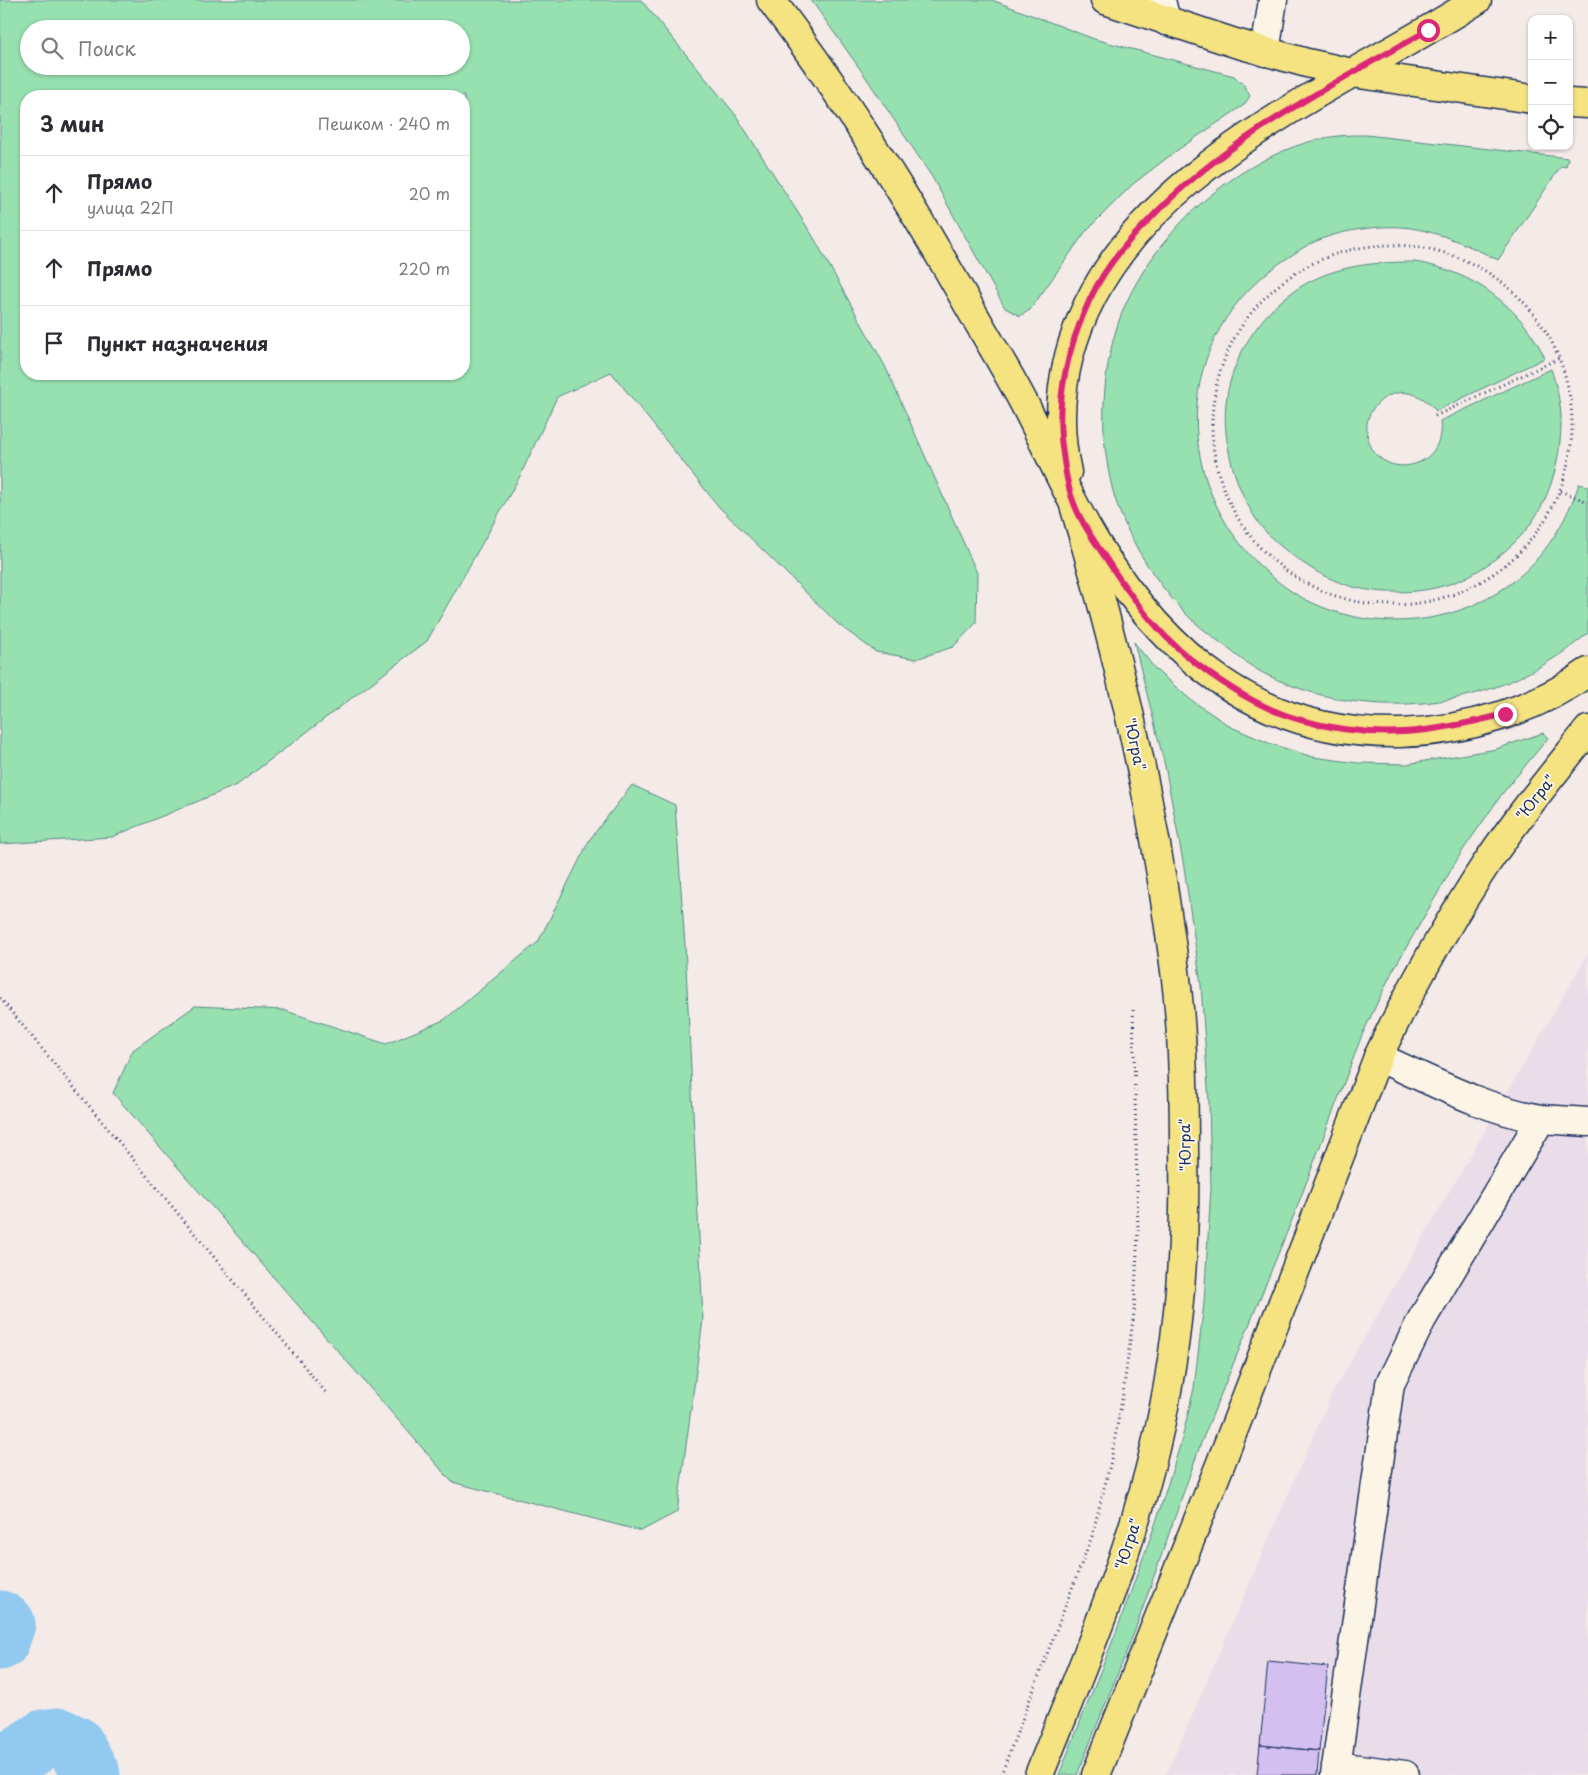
<!DOCTYPE html>
<html lang="ru">
<meta charset="utf-8">
<style>
body{margin:0;font-family:"Playpen Sans",sans-serif;background:#f7f7f7;color:#2b2b33}
.controls{position:absolute;right:15px;top:15px;display:grid;overflow:hidden;border-radius:10px;box-shadow:0 1px 4px #0004}
.controls button{width:45px;height:45px;display:grid;place-items:center;padding:0;border:0;border-bottom:1px solid #e1e1e2;background:#fff;color:#2b2b33;font:25px sans-serif}
.stop{position:absolute;width:15px;height:15px;margin:-11px;border:4px solid #db2777;border-radius:50%;background:#fff}
.stop.end{background:#db2777;border-color:#fff;box-shadow:0 1px 5px #0008}
.list{margin:0;padding:0;list-style:none}
h2{display:flex;justify-content:space-between;align-items:center;height:65px;margin:0;padding:0 20px;font-size:21px}
h2 small{font-size:16px;font-weight:400;color:#7c7c81}
.list li{display:grid;grid-template-columns:32px 1fr auto;gap:15px;align-items:center;box-sizing:border-box;height:75px;padding:0 20px;border-top:1px solid #e1e1e2}
.list b{display:block;font-size:19px;white-space:nowrap}
.list p{margin:0;font-size:16px;white-space:nowrap;color:#7c7c81}
.list em{font-size:16px;font-style:normal;color:#7c7c81}
.icon{flex:none;width:28px;height:28px;fill:none;stroke:currentColor;stroke-width:2;stroke-linecap:round;stroke-linejoin:round}
.map{position:relative;flex:none;width:1588px;height:1775px;overflow:hidden}
.search{position:absolute;background:#fff;box-shadow:0 1px 4px #0004;left:20px;top:20px;width:450px;height:55px;display:flex;align-items:center;gap:12px;box-sizing:border-box;padding:0 18px;border-radius:28px;color:#7c7c81;font-size:19px}
.panel{position:absolute;background:#fff;box-shadow:0 1px 4px #0004;left:20px;top:90px;width:450px;height:290px;border-radius:20px}
.map>svg:first-child{display:block}
</style>
<div class="map">
<svg width="1588" height="1775" viewBox="0 0 1588 1775">
<rect width="100%" height="100%" fill="#f4eae7"/>
<filter id="ink" filterUnits="userSpaceOnUse"><feTurbulence type="fractalNoise" baseFrequency=".02" numOctaves="2"/><feDisplacementMap in="SourceGraphic" scale="10" xChannelSelector="R" yChannelSelector="G"/><feConvolveMatrix kernelMatrix="1 2 1 2 8 2 1 2 1" color-interpolation-filters="sRGB"/></filter>
<g filter="url(#ink)">
<path fill="#eaddea" d="M1588,954V1775H1166L1332,1393Z"/>
<path fill="#97e0b0" stroke="#598887" fill-rule="evenodd" d="M0,0H641L735,114L814,238L885,366L977,573L976,623L953,647L916,659L876,652L839,625L719,507L611,372L557,397L519,478L427,641L237,785L112,837L0,844ZM29,29H461V66H29ZM26,96H464V374H26Z
M811,0H992L1094,39L1234,76L1244,85L1250,96L1244,105L1176,151L1133,184L1086,231L1030,310L1020,316L1005,308L932,177L865,76Z
M1366,135L1568,158L1566,167L1561,166L1498,260C1470,246 1442,233 1411,228C1384,224 1343,230 1319,240C1308,244 1298,251 1289,257C1167,334 1168,493 1277,581C1321,616 1380,628 1435,617C1508,602 1556,553 1579,484L1588,486V633C1551,665 1505,688 1457,698C1393,711 1325,704 1265,674C1249,666 1235,654 1221,643C1208,633 1194,623 1183,611C1156,582 1134,548 1119,510C1096,448 1099,361 1127,301C1140,273 1158,248 1179,225C1217,183 1281,142 1338,136C1347,135 1357,135 1366,135Z
M1415,262C1472,271 1521,306 1545,358L1436,411C1421,391 1396,385 1377,404C1369,412 1366,421 1367,432C1372,483 1447,474 1440,421L1551,369C1556,384 1560,400 1561,416C1562,462 1548,511 1514,543C1475,579 1442,593 1388,592C1354,591 1324,579 1296,558C1281,547 1266,535 1256,519C1233,484 1219,431 1228,390C1239,342 1272,298 1317,278C1348,264 1382,262 1415,262Z
M1134,642L1156,670L1191,700L1231,727L1271,744L1313,757L1358,763L1407,764L1496,749L1543,733L1548,738L1502,794L1461,853L1392,972L1362,1035L1296,1210L1201,1443L1134,1633L1077,1775H1059L1117,1630L1156,1522L1182,1439L1194,1388L1204,1303L1211,1188L1209,1102L1201,985L1184,867L1165,766Z
M632,785L675,805L685,945L703,1320L677,1512L641,1531L452,1482L113,1093L133,1050L195,1006L283,1010L386,1044L444,1020L538,942L590,839Z"/>
<g fill="none" stroke-linecap="round" stroke-linejoin="round">
<path stroke="#92c9f0" stroke-width="59" d="M0,1620L6,1624L0,1641
M0,1764L18,1756L44,1739L58,1737L75,1745L91,1775"/>
</g>
<path fill="#d3c0f1" stroke="#1b2f5e" d="M1268,1661L1328,1667L1319,1751L1260,1745Z
M1260,1745L1319,1751L1317,1775H1257Z"/>
<g fill="none" stroke-linecap="round" stroke-linejoin="round">
<defs>
<path id="minor" d="M1161,0L1166,21
M1265,52L1273,0
M1378,1057C1432,1081 1483,1109 1541,1119
M1336,1766L1405,1775
M1335,1775L1390,1384L1422,1319L1541,1119L1588,1122"/>
<path id="major" d="M771,0C844,96 907,197 966,301C987,338 1010,375 1029,413C1051,456 1070,501 1096,543C1165,656 1261,736 1400,733C1466,731 1534,711 1588,672
M1105,0L1235,43L1307,63L1352,73L1532,99
M1569,103L1588,104
M1067,472C1058,432 1059,395 1069,356C1116,174 1334,92 1477,0"/>
<path id="highway" d="M1039,1775C1082,1668 1128,1561 1155,1448C1179,1350 1186,1249 1184,1149C1184,1099 1183,1048 1178,998C1176,974 1172,950 1169,927C1149,783 1115,643 1074,505
M1096,1775L1220,1465L1378,1057C1407,995 1440,936 1477,878C1510,826 1550,778 1588,730"/>
</defs>
<use href="#minor" stroke="#1b2f5e" stroke-width="31"/>
<use href="#major" stroke="#1b2f5e" stroke-width="31"/>
<use href="#highway" stroke="#1b2f5e" stroke-width="31"/>
<path stroke="#1b2f5e" stroke-width="3" stroke-dasharray="1 4" stroke-linecap="butt" d="M1212 425a180 180 0 1 1 360 0a180 180 0 1 1-360 0Z
M1435,416L1560,358
M1560,491L1588,502
M0,998L327,1394
M1001,1775L1092,1536L1110,1465L1123,1394L1134,1312L1138,1231L1133,1007"/>
<use href="#minor" stroke="#fcf5e5" stroke-width="28"/>
<use href="#major" stroke="#f5e382" stroke-width="28"/>
<use href="#highway" stroke="#f5e382" stroke-width="28"/>
</g>
</g>
<g fill="none" stroke-linecap="round" stroke-linejoin="round" filter="url(#ink)">
<path stroke="#db2777" stroke-width="6" d="M1428,30C1330,86 1224,139 1146,223C1124,245 1103,271 1090,299C1068,346 1054,402 1063,454C1065,470 1069,492 1075,506C1082,524 1094,541 1105,557C1123,585 1143,613 1166,637C1199,670 1255,708 1301,720C1375,741 1432,733 1505,714"/>
</g>
<g text-anchor="middle" dominant-baseline="central" stroke-width="4" stroke-linejoin="round" paint-order="stroke">
<g font-size="15" fill="#1b2f5e" stroke="#fcf5e5">
<text transform="translate(1136 744) rotate(78)">"Югра"</text>
<text transform="translate(1535 797) rotate(-52)">"Югра"</text>
<text transform="translate(1184 1145) rotate(-91)">"Югра"</text>
<text transform="translate(1127 1544) rotate(-72)">"Югра"</text>
</g>
</g>
</svg>
<div class="controls">
<button>+</button>
<button>−</button>
<button><svg class="icon" aria-label="locate" viewBox="0 0 24 24"><circle cx="12" cy="12" r="6"/><path d="M12 2v4M12 18v4M2 12h4M18 12h4"/></svg></button>
</div>
<div class="stop" style="left:1428px;top:30px"></div>
<div class="stop end" style="left:1505px;top:714px"></div>
<div class="search"><svg class="icon" aria-label="search" viewBox="0 0 24 24"><circle cx="10" cy="10" r="6"/><path d="M15 15l6 6"/></svg>Поиск</div>
<section class="panel">
<h2>3 мин<small>Пешком · 240 m</small></h2>
<ul class="list">
<li><svg class="icon" aria-label="ahead" viewBox="0 0 24 24"><path d="M12 20V5M6 11l6-6 6 6"/></svg><div><b>Прямо</b><p>улица 22П</p></div><em>20 m</em></li>
<li><svg class="icon" aria-label="ahead" viewBox="0 0 24 24"><path d="M12 20V5M6 11l6-6 6 6"/></svg><div><b>Прямо</b></div><em>220 m</em></li>
<li><svg class="icon" aria-label="arrive" viewBox="0 0 24 24"><path d="M6 21V4h12l-3 4 3 4H6"/></svg><div><b>Пункт назначения</b></div></li>
</ul>
</section>
</div>
